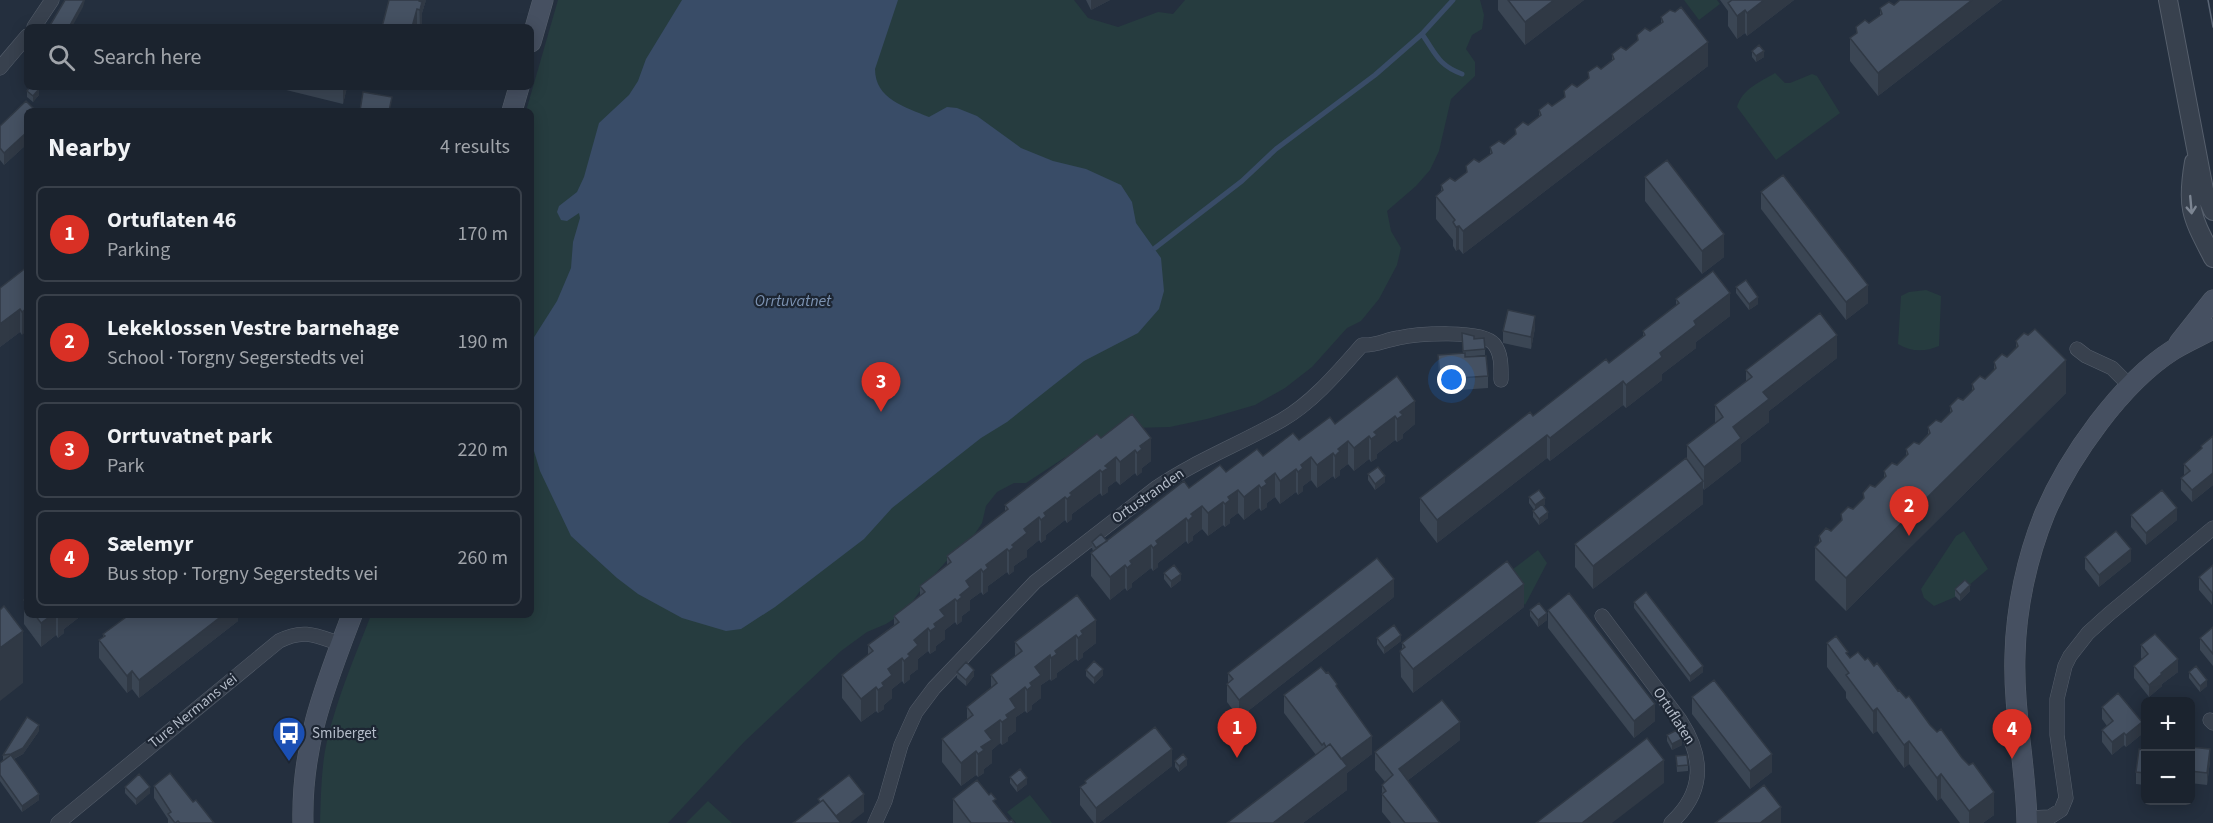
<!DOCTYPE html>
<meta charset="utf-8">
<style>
body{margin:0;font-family:"Source Sans 3",sans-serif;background:#242b36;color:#f1f3f6}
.controls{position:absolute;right:18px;bottom:18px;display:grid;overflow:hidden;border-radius:9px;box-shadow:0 3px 15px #0003}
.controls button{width:54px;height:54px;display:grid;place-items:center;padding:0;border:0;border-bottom:2px solid #39404a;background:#1b232e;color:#f1f3f6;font:30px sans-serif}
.you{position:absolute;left:1452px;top:380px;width:21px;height:21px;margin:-15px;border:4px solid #fff;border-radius:50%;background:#1a73e8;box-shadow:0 0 0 9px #1a73e833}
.badge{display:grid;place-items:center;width:39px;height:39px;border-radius:50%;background:#d93025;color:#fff;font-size:20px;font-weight:700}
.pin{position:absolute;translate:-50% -50px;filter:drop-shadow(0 2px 3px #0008)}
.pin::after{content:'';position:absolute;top:32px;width:21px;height:18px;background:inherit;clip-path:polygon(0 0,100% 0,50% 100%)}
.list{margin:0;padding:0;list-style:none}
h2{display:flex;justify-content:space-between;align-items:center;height:78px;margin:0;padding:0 24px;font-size:26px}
h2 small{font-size:20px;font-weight:400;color:#a0a4aa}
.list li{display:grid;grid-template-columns:39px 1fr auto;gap:18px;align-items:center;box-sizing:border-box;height:96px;margin:0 12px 12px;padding:0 12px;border:2px solid #39404a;border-radius:9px}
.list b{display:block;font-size:22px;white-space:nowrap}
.list p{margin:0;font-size:20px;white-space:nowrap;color:#a0a4aa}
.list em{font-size:20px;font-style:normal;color:#a0a4aa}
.icon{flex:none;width:33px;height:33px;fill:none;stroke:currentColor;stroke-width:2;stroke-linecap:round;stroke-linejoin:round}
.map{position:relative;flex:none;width:2213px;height:823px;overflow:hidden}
.search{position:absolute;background:#1b232e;box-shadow:0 3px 15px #0003;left:24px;top:24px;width:510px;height:66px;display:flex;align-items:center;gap:15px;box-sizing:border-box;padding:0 21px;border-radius:9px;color:#a0a4aa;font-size:22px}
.panel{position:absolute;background:#1b232e;box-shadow:0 3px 15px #0003;left:24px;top:108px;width:510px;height:510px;border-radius:9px}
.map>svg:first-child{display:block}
</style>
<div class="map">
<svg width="2213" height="823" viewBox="0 0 2213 823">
<rect width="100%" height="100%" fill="#242f3e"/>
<path fill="#263c3f" d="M558,0H1074L1088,18L1118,27L1158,12L1173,14L1185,0H1480L1484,15L1482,29L1472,35L1466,49L1475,62V76L1451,99L1439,151L1430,170L1416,186L1387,211L1391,231L1401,248L1397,265L1379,299L1361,321L1347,328L1312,367L1285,388L1255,405L1207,419L1170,427L1133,428L1064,458L1026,483H1014L997,492L986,506L982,523L972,538L950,557L920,591L906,611L886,624L867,632L841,651L745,741L668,823H320C321,796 321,767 327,741C337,698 355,656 371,615H531V111H526Z
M1684,0H1717L1720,4L1699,20Z
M1775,73L1785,83H1790L1812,74L1817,76L1840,113L1776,160L1737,107C1742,89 1760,82 1775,73Z
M1926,290L1941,296L1939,346C1925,352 1911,352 1898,344L1901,296L1909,292Z
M1964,531L1988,569L1955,597L1934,606L1924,598L1921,589L1956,536Z
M1538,550L1547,563L1525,605L1504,576Z
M1030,795L1052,823H1016L1007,812Z
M708,801L732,823H686Z"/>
<path fill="#394c67" d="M682,0H898L875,69C875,99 905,107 929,117L947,107L957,108L977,116L1021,148L1053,161L1086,169L1121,185L1132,202L1136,223L1161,258L1164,291L1159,309L1138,333L1084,361L1007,422L981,438L892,508L864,539L775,607L741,629L726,631L682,618L638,594L617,578L571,536L540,471L534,451V415L531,394V342L557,301L571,268L573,242L580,218L579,213L567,221L561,220L557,212L559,206L577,192L584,177L599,123L629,95L638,81L646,59Z"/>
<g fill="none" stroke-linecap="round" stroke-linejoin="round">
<path stroke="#394c67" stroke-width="5" d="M1422,34C1436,54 1438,65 1462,74
M1155,248L1242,181L1276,149L1375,75L1422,34L1453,0"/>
<defs>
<path id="minor" d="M34,27L52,0
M0,68L27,36
M2077,349L2086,356L2112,368L2130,386
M1602,616L1680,720C1704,757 1705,792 1671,823
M2210,720L2213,723
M2027,818L2050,817L2061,810L2066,798L2057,735V699L2065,666L2070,656L2088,633L2109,614L2213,528
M58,823L279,641C304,628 317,636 341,644
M875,823L885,801L901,745L916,712L934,688L1035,582L1156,488C1195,461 1240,444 1282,420C1313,402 1338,372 1362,345C1376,346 1385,340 1398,338C1416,334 1482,329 1494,344C1502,354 1501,368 1501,380"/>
<path id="tertiary" d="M2168,0L2204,190L2213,211
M2194,162C2186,209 2192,217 2213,258"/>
<path id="secondary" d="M531,42L543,0
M512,111L519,87
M2179,343L2213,300
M303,823C301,745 325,686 352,615
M2027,823C2026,768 2013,710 2015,655C2016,608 2027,557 2045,513C2069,457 2121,383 2173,350C2186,342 2200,336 2213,329"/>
</defs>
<use href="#minor" stroke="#565f6c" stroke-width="15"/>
<use href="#tertiary" stroke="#565f6c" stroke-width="20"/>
<use href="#secondary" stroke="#565f6c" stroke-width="21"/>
<use href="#minor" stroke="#38414e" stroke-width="14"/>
<use href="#tertiary" stroke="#38414e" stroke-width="18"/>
<use href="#secondary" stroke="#465061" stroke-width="20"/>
<path stroke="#5a6575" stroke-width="1.5" d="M2208,0L2213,27"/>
</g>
<path fill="#3b4654" d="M426,0L422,13V27H382Z
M1086,0H1110L1091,10Z
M1498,0H1584L1525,45L1498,10Z
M1720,0H1794L1747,36L1745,33L1737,39L1728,26V11Z
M1900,0H2002L1878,96L1850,61V38L1856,34V27L1869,23L1880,15V8L1894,5Z
M1661,17L1708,66L1463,254L1459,249L1456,251L1453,246V240L1436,219V196L1441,191V185L1455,181L1466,173V166L1479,162L1490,154V147L1504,144L1515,135V129L1528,125L1539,116V110L1552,106L1564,98V91L1577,87L1588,79V72L1601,69L1612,60V54L1626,50L1637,41V35L1650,31L1661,23Z
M1752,51L1764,57L1756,62L1752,57Z
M274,87H347L343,104Z
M387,87H401L400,90Z
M27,91L39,95L33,102L27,97Z
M27,111V144L4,165L0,160V126Z
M1645,177L1724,257L1702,274L1645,201Z
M1761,192L1868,303L1846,320L1761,209Z
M27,267L22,335L20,332L0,347V288Z
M1736,287L1758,304L1749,310L1736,293Z
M1676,299L1730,316L1696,342V348L1662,374V380L1626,408L1623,405L1550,461L1547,458L1437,543L1420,521V498L1533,416L1609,363L1643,337V331L1676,305Z
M1535,328L1531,349L1503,343V331Z
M1462,333L1474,339L1485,349V355L1465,357L1488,376V388L1459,390V387L1440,389L1438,355L1463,353Z
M2016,341L2066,393L1846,611L1815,580V547L1819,543V536L1831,531L1841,521V514L1853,509L1863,500V493L1875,487L1884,478V471L1897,465L1906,456V449L1919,444L1928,434V427L1941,422L1950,413V406L1963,400L1972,391V384L1985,379L1994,370V362L2007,357L2016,348Z
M1837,358L1769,411V422L1741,444V461L1704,490L1703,488V504L1593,589L1575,567V544L1687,460V445L1715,423V405L1746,381V370Z
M1397,376L1415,424L1403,434V438L1397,442L1395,440L1377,454V458L1371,462L1369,459L1354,471L1348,464L1340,470V475L1335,479L1333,476L1317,488L1311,480L1303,486V491L1298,495L1296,492L1280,504L1275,497L1267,503V507L1261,511L1259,508L1244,520L1238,513L1230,519V523L1225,527L1223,525L1208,536L1202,529L1193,536V540L1188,544L1186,541L1158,563V567L1153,571L1151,568L1132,583V587L1127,591L1125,588L1110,600L1091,576V553L1093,551L1092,548V542L1107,541L1189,488L1335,424Z
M1132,414L1151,461L1142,468V472L1137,476L1135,473L1120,485L1116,481L1108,487V492L1102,496L1100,493L1072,514V519L1067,523L1065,520L1046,535V539L1041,543L1039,540L1027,550V557L1014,566V571L1009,575L1007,572L988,586V591L983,595L981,592L970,600V610L962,616V621L957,625L955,622L945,630V639L936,646V650L930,654L928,651L918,659V669L910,675V679L904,684L902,681L892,689V698L884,705V709L878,713L876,711L861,722L842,698V675L868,655V645L894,625V616L920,596V586L947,566V556L1005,512V505L1101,438Z
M2213,436V485L2192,502L2181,490V478L2184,476V464L2201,450V446Z
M1368,474L1385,482L1375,490L1368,480Z
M1529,497L1545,504L1543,506L1548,518L1539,525L1533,517V511L1534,510L1529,503Z
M2131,515L2177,520L2146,545L2131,527Z
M2085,557L2131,561L2099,587L2085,569Z
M2213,565L2212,605L2199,590V577Z
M1164,573L1181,580L1171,588L1164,579Z
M1955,589L1970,591L1960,601L1955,596Z
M1394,597L1239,718L1227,702V684L1228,683V673Z
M27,598V615H82L64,629V633L58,638L56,635L41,647L24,624V600Z
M1634,602L1703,672L1690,682L1634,608Z
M1524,607L1413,693L1401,677L1400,651L1402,649V643Z
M1530,610L1547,620L1538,627L1530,616Z
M1548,610L1655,721L1634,738L1548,628Z
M238,615V621L139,698L132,689L127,693L99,658V640L103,637V634Z
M1096,620V643L1083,653V657L1078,661L1076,659L1057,673V677L1051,681L1050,679L1041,685V698L1032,705V709L1027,713L1025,711L1016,717V731L1008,737V741L1002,745L1000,743L992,750V763L984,769V773L978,777L976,775L961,786L942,762V739L967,720V707L991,688V675L1015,656V642Z
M2213,627V666L2200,650V638Z
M1377,638L1401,641L1384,654L1377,644Z
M1827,643L1848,655L1850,658L1865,660L1874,666L1898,691L1994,815L1983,823H1960L1941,798L1937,801L1909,764L1904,768L1877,731L1873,734L1846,698V692L1827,667Z
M2141,645L2178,672L2162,684V686L2149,697L2134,678V666L2142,659L2141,658Z
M1086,670L1103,675L1094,684L1086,676Z
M957,672L974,676L966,686L957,678Z
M2189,672L2207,686L2200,692L2189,678Z
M1337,688L1372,754L1347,773V790L1303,823H1227L1316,755L1284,713V695Z
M1692,697L1772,772L1750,789L1692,714Z
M2102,707L2142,734L2126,747L2124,745L2112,755L2102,742V730L2107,726L2102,719Z
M39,731L23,754L14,759L39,800L22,812L0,781V763L3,760V755Z
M1667,735L1682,745L1672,750L1667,741Z
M1460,740L1407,781L1440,823H1391L1382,812V785L1385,782L1375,770V752Z
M2190,747L2210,761L2207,785L2190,783Z
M2145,750V785L2136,784V772Z
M1676,756L1688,765V771L1677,772Z
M1175,761L1187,765L1179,772L1175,767Z
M1172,766L1099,823H1094L1080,805V787L1085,784V781Z
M1010,777L1027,784L1017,792L1010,783Z
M154,786L214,823H168V819L154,798Z
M125,787L150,793L136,805L125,793Z
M953,799L996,804L1009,821L1014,823H953Z"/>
<path fill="#303945" d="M84,0H85L83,7L72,27H69Z
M419,0H426L422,13V27H420Z
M1091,0H1110L1091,10Z
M1554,0H1584L1525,45V22Z
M1764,0H1794L1747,36V13Z
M1972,0H2002L1878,96V73Z
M417,9V27H412Z
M1745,10V33L1737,39V16Z
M1708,42V66L1463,254V231Z
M1764,51V57L1756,62V56Z
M343,87H347L343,104Z
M39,89V95L33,102V96Z
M27,132V144L4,165V153Z
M1459,226V249L1456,251V227Z
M1724,234V257L1702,274V251Z
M1868,285V303L1846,320V302Z
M1730,293V316L1696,342V348L1662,374V380L1626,408V385L1694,321Z
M1758,297V304L1749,310V304Z
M27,303V331L22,335V312Z
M20,309V332L0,347V324Z
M1535,316V328L1531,349V337Z
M1837,335V358L1769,411V422L1741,444V461L1704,490V467L1733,427L1763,392Z
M2066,360V393L1846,611V578Z
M1623,381V405L1550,461V438Z
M1415,401V424L1403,434V438L1397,442V419L1400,412Z
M1395,416V440L1377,454V458L1371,462V439L1374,432Z
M1547,435V458L1437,543V520Z
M1369,436V459L1354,471V448Z
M1151,438V461L1142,468V472L1137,476V453L1140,446Z
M1348,441V464L1340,470V475L1335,479V456L1338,449Z
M1135,450V473L1120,485V462Z
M1333,453V476L1317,488V465Z
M1116,457V481L1108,487V492L1102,496V472L1105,466Z
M1311,457V480L1303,486V491L1298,495V472L1301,465Z
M1296,469V492L1280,504V481Z
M1100,470V493L1072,514V519L1067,523V499L1070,493Z
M1275,473V497L1267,503V507L1261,511V488L1265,481Z
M2213,473V485L2192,502V490Z
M1385,476V482L1375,490V484Z
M1703,481V504L1593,589V566Z
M1259,485V508L1244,520V497Z
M1238,490V513L1230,519V523L1225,527V504L1228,497Z
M1065,497V520L1046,535V539L1041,543V520L1044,513Z
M1545,498V504L1535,511V505Z
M1223,502V525L1208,536V513Z
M1202,506V529L1193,536V540L1188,544V521L1191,514Z
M2177,508V520L2146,545V533Z
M1548,512V518L1539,525V519Z
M1039,517V540L1027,550V557L1014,566V571L1009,575V551L1012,545L1024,529Z
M1186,518V541L1158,563V567L1153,571V548L1156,541Z
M1151,545V568L1132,583V587L1127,591V568L1130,561Z
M1007,549V572L988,586V591L983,595V572L986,565Z
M2131,549V561L2099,587V575Z
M1125,565V588L1110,600V577Z
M981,569V592L970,600V610L962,616V621L957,625V601L966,581Z
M1181,574V580L1171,588V581Z
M1394,579V597L1239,718V700Z
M1524,584V607L1413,693V669Z
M1970,585V591L1960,601V595Z
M955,599V622L945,630V639L936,646V650L930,654V631L940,610Z
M1547,613V620L1538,627V620Z
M52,615H56V635L41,647V623Z
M58,615H82L64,629V633L58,638Z
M223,615H238V621L139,698V680Z
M1096,620V643L1083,653V657L1078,661V638L1081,631Z
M928,628V651L918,659V669L910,675V679L904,684V661L914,640Z
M23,631V683L0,701V648Z
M1076,635V659L1057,673V677L1051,681V658L1055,651Z
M1401,635V641L1384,654V648Z
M1050,655V679L1041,685V698L1032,705V709L1027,713V690L1030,683L1035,667Z
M902,658V681L892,689V698L884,705V709L878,713V690L888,669Z
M2178,659V672L2162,684V686L2149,697V685L2161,673Z
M1703,666V672L1690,682V676Z
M1103,669V675L1094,684V678Z
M974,670V676L966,686V680Z
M132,671V689L127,693V676Z
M2207,680V686L2200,692V686Z
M876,687V711L861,722V699Z
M1025,687V711L1016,717V731L1008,737V741L1002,745V722L1006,715L1010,699Z
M1655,704V721L1634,738V721Z
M1877,708V731L1873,734V711Z
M1000,720V743L992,750V763L984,769V773L978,777V754L981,747L985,731Z
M1460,722V740L1399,787V769Z
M2142,722V734L2126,747V735Z
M39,725V731L23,754L11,760V754Z
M2124,733V745L2112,755V742Z
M1372,736V754L1347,773V790L1303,823H1273L1338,761Z
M1682,739V745L1672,750V744Z
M1909,741V764L1904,768V745Z
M1172,749V766L1099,823H1096V808Z
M2210,749V761L2207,785V773Z
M976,751V775L961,786V763Z
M1772,754V772L1750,789V771Z
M1187,759V765L1179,772V766Z
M1664,760V783L1612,823H1582Z
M1941,774V798L1937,801V778Z
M1027,778V784L1017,792V786Z
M150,787V793L136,805V799Z
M1994,792V815L1983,823H1969V811Z
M39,794V800L22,812V806Z
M864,794V812L850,823H833V818Z
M1781,807V823H1760Z"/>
<path fill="#455162" stroke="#303945" stroke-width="1.5" d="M65,0H84L69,27H49Z
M389,0H419V1L422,2L420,10L417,9L412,27H382Z
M1508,0H1554L1525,22Z
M1732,0H1764L1747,13L1745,10L1737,16L1728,3Z
M1900,0H1972L1878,73L1850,38L1857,33L1856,27L1865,20L1869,23L1882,14L1880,8L1889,2L1894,5Z
M1681,7L1708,42L1463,231L1459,226L1456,227L1453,222L1455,220L1436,196L1443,190L1441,185L1450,178L1455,181L1467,172L1466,166L1474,159L1479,162L1492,153L1490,147L1499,141L1504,144L1516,134L1515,129L1523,122L1528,125L1541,115L1539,110L1548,103L1552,106L1565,97L1564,91L1572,84L1577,87L1589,78L1588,72L1597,66L1601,69L1614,59L1612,54L1621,47L1626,50L1638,40L1637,35L1645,28L1650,31L1663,22L1661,17L1670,10L1675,12Z
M1759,45L1764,51L1756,56L1752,51Z
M30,87H38L39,89L33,96L27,91Z
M363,92L392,97L389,111H360Z
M26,101L36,111H27V132L4,153L0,148V126Z
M1667,160L1724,234L1702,251L1645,177Z
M1783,175L1868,285L1846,302L1761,192Z
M27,267V303L26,304L27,308L22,312L20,309L0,324V288Z
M1713,271L1730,293L1694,321L1696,325L1660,353L1662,357L1626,385L1623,381L1550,438L1547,435L1437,520L1420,498L1530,412L1533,416L1606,359L1609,363L1645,335L1643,331L1679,303L1676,299Z
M1746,280L1758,297L1749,304L1736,287Z
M1508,310L1535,316L1531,337L1503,331Z
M1820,313L1837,335L1763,392L1769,399L1733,427L1741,438L1704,467L1687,445L1723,417L1715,405L1752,377L1746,370Z
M2035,329L2066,360L1846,578L1815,547L1821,541L1819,536L1826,528L1831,531L1842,520L1841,514L1848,507L1853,509L1864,498L1863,493L1870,485L1875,487L1886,476L1884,471L1892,463L1897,465L1908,454L1906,449L1914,442L1919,444L1930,433L1928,427L1936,420L1941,422L1952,411L1950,406L1958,398L1963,400L1974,389L1972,384L1980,376L1985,379L1996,368L1994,362L2002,354L2007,357L2018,346L2016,341L2024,333L2028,335Z
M1462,333L1474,336V339L1484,338L1485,349L1463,351Z
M1465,353V357L1486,356L1488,376L1459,378V375L1440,377L1438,355Z
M1397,376L1415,401L1400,412L1403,415L1397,419L1395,416L1374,432L1377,435L1371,439L1369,436L1354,448L1348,441L1338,449L1340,451L1335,456L1333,453L1317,465L1311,457L1301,465L1303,468L1298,472L1296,469L1280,481L1275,473L1265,481L1267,484L1261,488L1259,485L1244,497L1238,490L1228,497L1230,500L1225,504L1223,502L1208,513L1202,506L1191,514L1193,516L1188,521L1186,518L1156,541L1158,544L1153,548L1151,545L1130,561L1132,564L1127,568L1125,565L1110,577L1091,553L1184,481L1189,488L1220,465L1226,472L1257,449L1263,456L1293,433L1299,440L1330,417L1335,424Z
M1132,414L1151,438L1140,446L1142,449L1137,453L1135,450L1120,462L1116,457L1105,466L1108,468L1102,472L1100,470L1070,493L1072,495L1067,499L1065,497L1044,513L1046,516L1041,520L1039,517L1024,529L1027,533L1012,545L1014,547L1009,551L1007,549L986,565L988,568L983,572L981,569L966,581L970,587L960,595L962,597L957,601L955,599L940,610L945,616L934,624L936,627L930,631L928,628L914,640L918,645L908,654L910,656L904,661L902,658L888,669L892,675L882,683L884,686L878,690L876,687L861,699L842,675L873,651L868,645L899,622L894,616L925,592L920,586L951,562L947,556L1008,509L1005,505L1097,434L1101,438Z
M2213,436V473L2192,490L2181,478L2190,471L2184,464L2202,448L2201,446Z
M1686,458L1703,481L1593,566L1575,544Z
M1378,467L1385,476L1375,484L1368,474Z
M1539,490L1545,498L1535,505L1529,497Z
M2162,490L2177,508L2146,533L2131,515Z
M1542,504L1548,512L1539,519L1533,511Z
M2116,531L2131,549L2099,575L2085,557Z
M1101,534L1107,541L1096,548L1092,542Z
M1377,558L1394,579L1239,700L1227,684L1233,679L1228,673Z
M1507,561L1524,584L1413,669L1401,654L1400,651L1405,647L1402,643Z
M1174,565L1181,574L1171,581L1164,573Z
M2213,565V593H2212L2199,577Z
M1965,580L1970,585L1960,595L1955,589Z
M1646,592L1703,666L1690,676L1634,602Z
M1569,593L1655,704L1634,721L1548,610Z
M1077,595L1096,620L1081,631L1083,634L1078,638L1076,635L1055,651L1057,654L1051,658L1050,655L1035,667L1041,675L1030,683L1032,686L1027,690L1025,687L1010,699L1016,708L1006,715L1008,718L1002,722L1000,720L985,731L992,740L981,747L984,750L978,754L976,751L961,763L942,739L973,715L967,707L997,683L991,675L1022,651L1015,642Z
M27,598V605L24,600Z
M1539,603L1547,613L1538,620L1530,610Z
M4,606L23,631L0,648V610Z
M35,615H52L41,623Z
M129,615H223L139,680L132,671L127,676L99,640L105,636L103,634Z
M1394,625L1401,635L1384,648L1377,638Z
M2213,627V654L2200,638Z
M2155,634L2178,659L2161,673L2162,674L2149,685L2134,666L2148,654L2141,645Z
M1836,636L1848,652L1846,653L1850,658L1858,652L1865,660L1868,658L1874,666L1877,663L1898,691L1899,690L1906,698L1909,696L1930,725L1937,732L1941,729L1962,758L1969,765L1973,763L1994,792L1969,811L1941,774L1937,778L1909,741L1904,745L1877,708L1873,711L1846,675L1849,673L1827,643Z
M1094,661L1103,669L1094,678L1086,670Z
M966,662L974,670L966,680L957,672Z
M2196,666L2207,680L2200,686L2189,672Z
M1321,667L1326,673L1328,672L1337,684L1336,686L1372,736L1341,759L1330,744L1326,747L1324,743L1322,745L1284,695Z
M1714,680L1772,754L1750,771L1692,697Z
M2118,693L2142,722L2126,735L2124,733L2112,742L2102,730L2113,721L2102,707Z
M1442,700L1460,722L1399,769L1440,823H1405L1382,794L1386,791L1382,785L1393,775L1375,752Z
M27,717L39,725L23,748L11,754L3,755Z
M1155,727L1172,749L1096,808L1080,787L1086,783L1085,781Z
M1677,730L1682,739L1672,744L1667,735Z
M1647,738L1664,760L1582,823H1536Z
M1330,744L1347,766L1273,823H1227Z
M2190,747L2210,749L2207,773L2190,771Z
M2139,749L2145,750V773L2136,772Z
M1183,754L1187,759L1179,766L1175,761Z
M11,755L39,794L22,806L0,775V763Z
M1687,755L1688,765L1677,766L1676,756Z
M1020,769L1027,778L1017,786L1010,777Z
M170,773L193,802L196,800L214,823H180L178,821L175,823L168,814L171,812L154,786Z
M139,774L150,787L136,799L125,787Z
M849,775L864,794L836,816L823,800L820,802L818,799Z
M977,780L989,795L991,793L996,799L993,801L1009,821L1012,820L1014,823H971L953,799Z
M1764,785L1781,807L1760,823H1715Z
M823,800L841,823H793Z"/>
<defs><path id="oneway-shaft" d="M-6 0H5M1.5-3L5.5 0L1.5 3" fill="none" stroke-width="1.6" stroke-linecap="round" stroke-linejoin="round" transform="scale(1.5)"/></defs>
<use stroke="#7c8592" href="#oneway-shaft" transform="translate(2191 205) rotate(85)"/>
<defs>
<symbol id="bus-pin" viewBox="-11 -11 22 30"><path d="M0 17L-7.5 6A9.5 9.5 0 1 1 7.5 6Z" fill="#1a4fb4" stroke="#1d2633"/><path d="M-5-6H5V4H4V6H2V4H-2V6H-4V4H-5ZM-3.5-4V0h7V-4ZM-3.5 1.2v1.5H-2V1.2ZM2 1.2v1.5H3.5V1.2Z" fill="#fff"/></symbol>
</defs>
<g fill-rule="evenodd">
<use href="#bus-pin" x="270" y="714" width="38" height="52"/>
</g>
<g text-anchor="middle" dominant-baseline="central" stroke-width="4.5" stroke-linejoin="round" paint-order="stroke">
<g font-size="15" fill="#b4bcc9" stroke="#1d2633">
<text transform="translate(1148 496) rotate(-35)">Ortustranden</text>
<text transform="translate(193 711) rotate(-39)">Ture Nermans vei</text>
<text transform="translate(1674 716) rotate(57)">Ortuflaten</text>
</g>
<g font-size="15" fill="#b4bcc9" stroke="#1d2633" text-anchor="start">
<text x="312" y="733">Smiberget</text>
</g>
<g font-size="16" font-style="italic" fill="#7c92b1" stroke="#1d2633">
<text x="793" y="301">Orrtuvatnet</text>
</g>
</g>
</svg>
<div class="controls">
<button>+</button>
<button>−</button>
</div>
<div class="you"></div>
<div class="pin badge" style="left:1237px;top:758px">1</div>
<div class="pin badge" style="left:1909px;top:536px">2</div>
<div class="pin badge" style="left:881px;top:412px">3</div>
<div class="pin badge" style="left:2012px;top:759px">4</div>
<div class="search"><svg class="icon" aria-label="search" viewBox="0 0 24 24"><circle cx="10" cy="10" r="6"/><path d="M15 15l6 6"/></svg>Search here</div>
<section class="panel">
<h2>Nearby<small>4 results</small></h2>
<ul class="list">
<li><span class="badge">1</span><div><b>Ortuflaten 46</b><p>Parking</p></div><em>170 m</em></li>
<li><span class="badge">2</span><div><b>Lekeklossen Vestre barnehage</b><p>School · Torgny Segerstedts vei</p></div><em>190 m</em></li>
<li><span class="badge">3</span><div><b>Orrtuvatnet park</b><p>Park</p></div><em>220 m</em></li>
<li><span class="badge">4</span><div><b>Sælemyr</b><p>Bus stop · Torgny Segerstedts vei</p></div><em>260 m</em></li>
</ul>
</section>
</div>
